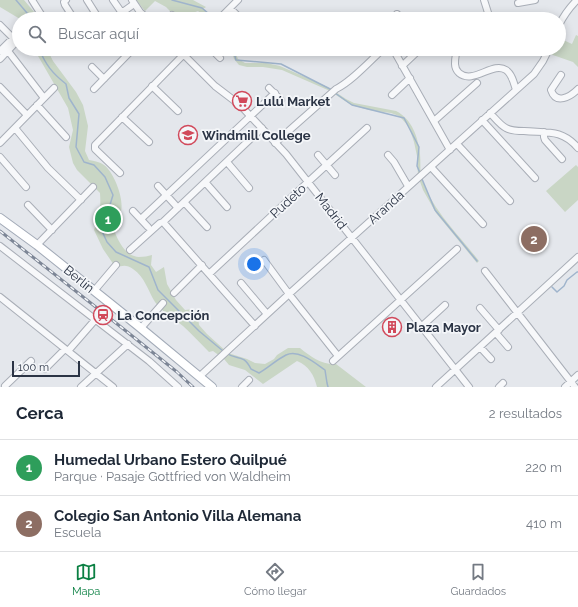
<!DOCTYPE html>
<html lang="es">
<meta charset="utf-8">
<style>
body{margin:0;font-family:Raleway,sans-serif;background:#f2f2f3;color:#1f2937}
.scale{position:absolute;left:12px;bottom:10px;width:68px;box-sizing:border-box;padding-left:4px;border:2px solid #2b3445;border-top:0;font-size:11px;line-height:14px;white-space:nowrap;color:#2b3445;-webkit-text-stroke:3px #f4f6f9;paint-order:stroke}
.you{position:absolute;left:254px;top:264px;width:14px;height:14px;margin:-10px;border:3px solid #fff;border-radius:50%;background:#1a73e8;box-shadow:0 0 0 6px #1a73e833}
.badge{display:grid;place-items:center;width:26px;height:26px;border-radius:50%;background:#0b8043;color:#fff;font-size:13px;font-weight:700}
.pin{position:absolute;translate:-50% -50%;border:2px solid #fff;box-shadow:0 1px 4px #0006}
.list{margin:0;padding:0;list-style:none}
h2{display:flex;justify-content:space-between;align-items:center;height:52px;margin:0;padding:0 16px;font-size:17px}
h2 small{font-size:13px;font-weight:400;color:#747a83}
.list li{display:grid;grid-template-columns:26px 1fr auto;gap:12px;align-items:center;box-sizing:border-box;height:56px;padding:0 16px;border-top:1px solid #e0e1e3}
.list b{display:block;font-size:15px;white-space:nowrap}
.list p{margin:0;font-size:13px;white-space:nowrap;color:#747a83}
.list em{font-size:13px;font-style:normal;color:#747a83}
.icon{flex:none;width:22px;height:22px;fill:none;stroke:currentColor;stroke-width:2;stroke-linecap:round;stroke-linejoin:round}
.map{position:relative;flex:none;width:578px;height:387px;overflow:hidden}
.search{position:absolute;background:#fff;box-shadow:0 2px 10px #0003;left:12px;right:12px;top:12px;height:44px;display:flex;align-items:center;gap:10px;box-sizing:border-box;padding:0 14px;border-radius:22px;color:#747a83;font-size:15px}
.sheet{height:164px;background:#fff}
nav{display:flex;justify-content:space-around;align-items:center;box-sizing:border-box;height:56px;border-top:1px solid #e0e1e3;background:#fff;font-size:11px;color:#747a83}
nav a{display:grid;justify-items:center;gap:2px}
nav .on{color:#0b8043}
.map>svg:first-child{display:block}
</style>
<div class="map">
<svg width="578" height="387" viewBox="0 0 578 387">
<rect width="100%" height="100%" fill="#e4e7ec"/>
<path fill="#c9d6c5" d="M0,0H24L35,13L37,19H20L0,7Z
M136,0H193L206,7L203,9L213,19H207L198,11L190,14L186,19H178L166,7L155,1L145,11Z
M576,35L578,36V67L573,62L550,54L553,49H559V38L572,44Z
M34,49H47L53,61L76,92L83,105L88,126L85,151L89,160C94,161 100,162 104,165C114,172 126,202 120,214C118,217 115,221 112,224C116,236 123,256 139,257C144,257 148,256 152,255L151,265L156,272L164,267L167,284L176,300L185,310L194,309L198,318L199,325L207,334L228,353L247,359L255,363L265,364L274,359L277,355L288,348H300C311,357 322,365 336,364L366,387H317C314,375 309,366 297,361L263,384L245,370L229,365L224,359L213,351L209,352C200,343 192,334 183,326C173,318 162,312 155,302C148,291 145,277 133,269C127,265 123,265 116,268L103,249L94,230C100,215 101,209 100,193L77,170L73,163L69,147L73,130L68,108Z
M231,49H234L238,59L245,63H266L280,66L328,87L346,99L354,103L396,111C412,119 418,137 420,154C421,164 419,173 423,182C434,212 460,236 479,261L477,263L436,213L423,190L418,176L417,156L414,142L409,127L402,119L399,116L391,113L369,110L351,105L330,91L282,70L263,67H247L239,65L234,59Z
M576,165L578,167V200L565,212L546,191Z"/>
<g fill="none" stroke-linecap="round" stroke-linejoin="round">
<path stroke="#9fb4cc" stroke-width="1.5" d="M16,0L27,13L28,19
M172,0L202,8L215,19
M39,49C46,65 52,73 66,84L69,98L79,114L76,147L84,162L94,165L105,177L113,195L105,221L101,229L107,242L116,252L149,267L158,290L199,331L223,351
M233,49L236,60L281,64L332,90
M335,93L352,105L404,118L419,147L417,166L420,173
M422,179L435,210L477,261
M552,287L557,292L564,286L567,280L577,272H578
M226,353C238,361 243,353 251,369L259,373C268,368 276,360 286,355C299,349 315,363 325,370L327,383L328,387"/>
<defs>
<path id="minor" d="M32,0L44,19
M66,0L64,2L65,5L74,19
M87,0L99,19
M113,0L122,13
M132,0L140,12L148,19
M484,0L490,19
M518,3L535,0
M230,8L241,19
M113,19L134,4
M169,19L172,15
M219,19L238,0
M396,19L397,14
M0,25L13,38L0,51
M559,25C564,15 569,8 577,0
M66,49H67
M178,49L215,86L240,105L286,154L469,387
M211,49L220,58
M393,49L450,150
M458,49C455,54 455,59 455,64C455,68 456,70 459,73C473,85 493,61 506,70C512,74 514,83 516,90
M8,51L44,98
M0,59L19,39
M402,66L420,49
M92,67L104,79
M561,75L551,90C556,105 570,97 578,89
M152,86L178,111
M0,87L27,115
M269,88L281,100
M94,89L133,49
M392,95L410,78
M37,105L66,137
M490,113C495,118 500,125 506,128C511,131 519,131 524,131C547,133 562,129 578,148
M122,117L149,142
M482,120L535,178
M434,121L477,83
M15,128L48,168L81,200
M544,132V137L545,140L562,159
M0,143L54,88
M275,143L336,89C352,81 369,62 383,49
M457,144L510,201
M318,155L335,175
M388,155L394,162L408,186
M0,157L26,187
M227,162L249,188
M431,167L483,224
M120,173L95,149V145L189,49
M205,182L227,207
M158,186L178,208
M184,202L207,227
M28,205L52,230
M133,211L148,227
M141,219L275,93
M163,222L255,326
M37,245L93,187
M0,246L149,361L178,387
M130,250L160,223L163,222L262,128
M264,260L289,294L338,356
M485,271L575,387
M209,274L308,182L367,128
M241,283L267,314
M94,291L116,265
M174,293L202,265
M0,297L113,387
M480,308L499,330
M421,327L445,305
M141,328L163,303
M496,333L508,347
M480,347L491,359
M68,351L95,320
M333,361L457,249
M45,369L65,349
M200,376L289,294L534,74L543,61L549,49
M5,386L31,361
M81,387L128,344
M242,387L249,380
M436,387L578,257
M499,387L503,383
M565,387L578,375"/>
<path id="major" d="M0,218L37,245L137,325L212,387"/>
</defs>
<use href="#minor" stroke="#a9aeb7" stroke-width="8"/>
<use href="#major" stroke="#a3abb8" stroke-width="10"/>
<use href="#minor" stroke="#f7f8fa" stroke-width="6"/>
<use href="#major" stroke="#fff" stroke-width="8"/>
<defs>
<path id="rail" d="M0,231L126,331L177,372L193,387"/>
</defs>
<use href="#rail" stroke="#7d8696" stroke-width="3"/>
<use href="#rail" stroke="#f4f6f9" stroke-width="1.5" stroke-dasharray="4.5" stroke-linecap="butt"/>
</g>
<defs>
<symbol id="supermarket-ring" viewBox="-11 -11 22 22"><circle r="9.5" fill="#f4f6f9" stroke="#d1495b" stroke-width="1.5"/><path d="M-6-5.5h2.5l.6 2H6L4.5 2H-2.5L-4.4-4H-6ZM-1.5 3.2a1.3 1.3 0 1 0 .1 0ZM3 3.2a1.3 1.3 0 1 0 .1 0Z" fill="#d1495b"/></symbol>
<symbol id="school-ring" viewBox="-11 -11 22 22"><circle r="9.5" fill="#f4f6f9" stroke="#d1495b" stroke-width="1.5"/><path d="M0-5L7-2L0 1L-7-2ZM-4 1L0 2.5L4 1V4Q0 6-4 4Z" fill="#d1495b"/></symbol>
<symbol id="station-ring" viewBox="-11 -11 22 22"><circle r="9.5" fill="#f4f6f9" stroke="#d1495b" stroke-width="1.5"/><path d="M-3-6H3Q5-6 5-4V2Q5 4 3 4L4.5 6H3L1.5 4h-3L-3 6H-4.5L-3 4Q-5 4-5 2V-4Q-5-6-3-6ZM-3.5-4v3h7v-3ZM-3.5 1v1.5H-2V1ZM2 1v1.5H3.5V1Z" fill="#d1495b"/></symbol>
<symbol id="building-ring" viewBox="-11 -11 22 22"><circle r="9.5" fill="#f4f6f9" stroke="#d1495b" stroke-width="1.5"/><path d="M-4-6H4V6H1V3H-1V6H-4ZM-2.5-4.3h1.7v1.8h-1.7ZM.8-4.3h1.7v1.8H.8ZM-2.5-1h1.7V.8h-1.7ZM.8-1h1.7V.8H.8Z" fill="#d1495b"/></symbol>
</defs>
<g fill-rule="evenodd">
<use href="#supermarket-ring" x="231" y="90" width="22" height="22"/>
<use href="#school-ring" x="177" y="124" width="22" height="22"/>
<use href="#station-ring" x="92" y="304" width="22" height="22"/>
<use href="#building-ring" x="381" y="316" width="22" height="22"/>
</g>
<g text-anchor="middle" dominant-baseline="central" stroke-width="3.5" stroke-linejoin="round" paint-order="stroke">
<g font-size="13" font-weight="bold" fill="#2b3445" stroke="#f4f6f9" text-anchor="start">
<text x="256" y="101">Lulú Market</text>
<text x="202" y="135">Windmill College</text>
<text x="117" y="315">La Concepción</text>
<text x="406" y="327">Plaza Mayor</text>
</g>
<g font-size="13" fill="#2b3445" stroke="#f4f6f9">
<text transform="translate(288 201) rotate(-43)">Pudeto</text>
<text transform="translate(386 207) rotate(-42)">Aranda</text>
<text transform="translate(331 211) rotate(52)">Madrid</text>
<text transform="translate(79 279) rotate(39)">Berlín</text>
</g>
</g>
</svg>
<div class="scale">100 m</div>
<div class="you"></div>
<div class="pin badge" style="left:108px;top:219px;background:#2e9e5b">1</div>
<div class="pin badge" style="left:534px;top:239px;background:#8d6e63">2</div>
<div class="search"><svg class="icon" aria-label="search" viewBox="0 0 24 24"><circle cx="10" cy="10" r="6"/><path d="M15 15l6 6"/></svg>Buscar aquí</div>
</div>
<section class="sheet">
<h2>Cerca<small>2 resultados</small></h2>
<ul class="list">
<li><span class="badge" style="background:#2e9e5b">1</span><div><b>Humedal Urbano Estero Quilpué</b><p>Parque · Pasaje Gottfried von Waldheim</p></div><em>220 m</em></li>
<li><span class="badge" style="background:#8d6e63">2</span><div><b>Colegio San Antonio Villa Alemana</b><p>Escuela</p></div><em>410 m</em></li>
</ul>
</section>
<nav>
<a class="on"><svg class="icon" aria-label="map" viewBox="0 0 24 24"><path d="M3 6l6-2 6 2 6-2v14l-6 2-6-2-6 2zM9 4v14M15 6v14"/></svg>Mapa</a>
<a><svg class="icon" aria-label="directions" viewBox="0 0 24 24"><path d="M12 3l9 9-9 9-9-9zM9 14v-3h6M13 9l2 2-2 2"/></svg>Cómo llegar</a>
<a><svg class="icon" aria-label="saved" viewBox="0 0 24 24"><path d="M7 4h10v16l-5-4-5 4z"/></svg>Guardados</a>
</nav>
